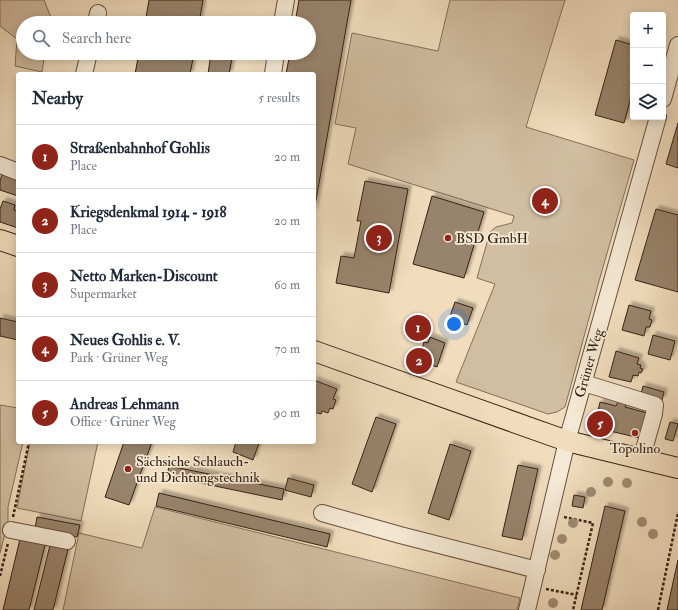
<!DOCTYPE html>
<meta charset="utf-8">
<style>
body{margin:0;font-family:"IM FELL Double Pica",serif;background:#f6f6f7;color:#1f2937}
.controls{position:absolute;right:12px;top:12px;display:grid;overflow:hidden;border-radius:4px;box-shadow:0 2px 10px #0003}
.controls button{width:36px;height:36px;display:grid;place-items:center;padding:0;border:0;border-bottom:1px solid #e0e1e3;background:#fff;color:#1f2937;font:20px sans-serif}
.you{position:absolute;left:454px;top:324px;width:14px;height:14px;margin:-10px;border:3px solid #fff;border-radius:50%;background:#1a73e8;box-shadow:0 0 0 6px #1a73e833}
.badge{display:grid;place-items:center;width:26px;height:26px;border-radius:50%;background:#8f2418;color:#fff;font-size:13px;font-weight:700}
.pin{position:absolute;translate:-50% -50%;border:2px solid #fff;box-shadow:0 1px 4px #0006}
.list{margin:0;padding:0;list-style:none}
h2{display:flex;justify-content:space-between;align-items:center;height:52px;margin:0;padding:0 16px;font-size:17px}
h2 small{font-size:13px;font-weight:400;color:#747a83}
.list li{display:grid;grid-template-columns:26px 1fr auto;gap:12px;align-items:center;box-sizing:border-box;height:64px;padding:0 16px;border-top:1px solid #e0e1e3}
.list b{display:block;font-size:15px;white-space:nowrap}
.list p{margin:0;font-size:13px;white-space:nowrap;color:#747a83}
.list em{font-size:13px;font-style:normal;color:#747a83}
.icon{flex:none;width:22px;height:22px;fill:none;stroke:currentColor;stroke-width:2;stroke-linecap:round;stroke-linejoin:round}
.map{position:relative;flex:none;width:678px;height:610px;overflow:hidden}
.search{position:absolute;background:#fff;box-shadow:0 2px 10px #0003;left:16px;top:16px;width:300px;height:44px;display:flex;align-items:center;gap:10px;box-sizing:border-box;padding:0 14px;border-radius:22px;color:#747a83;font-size:15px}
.panel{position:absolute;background:#fff;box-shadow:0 2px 10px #0003;left:16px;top:72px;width:300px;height:372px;border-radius:4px}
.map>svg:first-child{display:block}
</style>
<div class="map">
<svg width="678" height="610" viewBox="0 0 678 610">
<defs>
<filter id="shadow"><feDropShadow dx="3.5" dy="-3.5" stdDeviation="1" flood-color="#0004"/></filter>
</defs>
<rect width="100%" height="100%" fill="#f1ddbe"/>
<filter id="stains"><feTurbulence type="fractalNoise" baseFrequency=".005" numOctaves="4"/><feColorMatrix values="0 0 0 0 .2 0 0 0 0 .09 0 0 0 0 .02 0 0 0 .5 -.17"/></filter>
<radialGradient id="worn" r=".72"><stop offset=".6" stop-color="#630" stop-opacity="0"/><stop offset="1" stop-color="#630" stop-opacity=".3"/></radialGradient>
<path fill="#d1bda1" stroke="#84705a" d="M0,0H44L52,20L51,23H23V53H45L42,72L15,66L17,39L0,26Z
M450,0H565L526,127L634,160L599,281L565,407L557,412L548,414L456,382L495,284L477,278L490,232L496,227L512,223L514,216L348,164L356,128L335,124L352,33L438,51Z
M0,405L18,408V442H23L8,507V522L0,553Z
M30,442H98L81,521L17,508Z
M155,507L520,598L517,610H63L79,533L142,548Z"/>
<path fill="#98836c" stroke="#372213" filter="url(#shadow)" d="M149,0H203L199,23H145Z
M299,0H351L314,212V74H286L290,53H309V23H295Z
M616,40L633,45V90L624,123L595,115Z
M139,53H194L190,74H135Z
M211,53H233L229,74H208Z
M678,123V168L666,164Z
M2,174L18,180V196L0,190V181Z
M365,181L408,189L389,293L336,283L341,256L354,258L361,221H357Z
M432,196L484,212L464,278L413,264Z
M3,201L15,205L14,210L18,212V228L0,222V209Z
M656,209L678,215V292L635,280Z
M455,302L473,308L467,325L449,319Z
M629,305L651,311L649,319L652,320L650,327H646L644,336L622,330Z
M0,318L18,322V340L0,336Z
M653,335L675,341L670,360L648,354Z
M430,337L445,343L437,367L421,361L423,356L420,355L424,342L428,343Z
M616,351L639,358L637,364L641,365L640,368L643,369L641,373L639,372L638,376L633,375L631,382L609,377Z
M314,380L337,389L333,399L336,400L333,409L330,408L328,413L322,411L321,414L314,412Z
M643,386L664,392L662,400L641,394Z
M600,402L616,406L618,402L626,404L625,407L651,414L644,439L597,428L595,424Z
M376,417L396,424L372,492L352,484Z
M670,422L678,424L673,441L665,439Z
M124,442H152L129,505L105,497Z
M236,442L259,443L253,460L233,452Z
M450,444L471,451L449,520L428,513Z
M518,465L538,469L522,540L502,536Z
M169,466L284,489L282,500L167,476Z
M288,478L314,485L311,497L285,490Z
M159,493L330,534L327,547L156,506Z
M574,495L585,497L583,508L572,506Z
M605,506L625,511L602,610H581Z
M37,517L80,525L77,537L35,529Z
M20,539L45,545L29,610H3Z
M50,545L68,549L53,610H34Z
M678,560V610H667L674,578Z"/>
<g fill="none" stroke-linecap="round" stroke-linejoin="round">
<defs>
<path id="minor" d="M96,23L98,13
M282,23L286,0
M84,74L89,53
M273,74L276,53
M663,99L678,45
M0,165L18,172
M584,383L655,405L654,414L641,460
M322,513L400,535L537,570
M11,530L67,541
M527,610L567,441L658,117"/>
<path id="major" d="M0,240L18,246
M314,351L567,441L678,468"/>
</defs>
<use href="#minor" stroke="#66513e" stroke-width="18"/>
<use href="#major" stroke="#372213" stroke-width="22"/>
<path stroke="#372213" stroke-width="2.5" stroke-dasharray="3 2" stroke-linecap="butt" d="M13,517L29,442
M564,517L593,523L573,610
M0,576L8,543
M546,589L577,595
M658,610L678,513"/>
<use href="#minor" stroke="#f6e9d5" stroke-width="16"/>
<use href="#major" stroke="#f1ddbe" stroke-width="20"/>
</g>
<g fill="#a08c73">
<circle cx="608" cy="482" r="5"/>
<circle cx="627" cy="483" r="5"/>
<circle cx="591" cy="492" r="5"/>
<circle cx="642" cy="522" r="5"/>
<circle cx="573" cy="523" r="5"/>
<circle cx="653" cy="534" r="5"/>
<circle cx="562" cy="539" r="5"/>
<circle cx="555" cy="555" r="5"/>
<circle cx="553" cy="603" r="5"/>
</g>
<g fill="#8f2418" stroke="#f6e9d5" stroke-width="1.5">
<circle cx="448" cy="238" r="4"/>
<circle cx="635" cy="433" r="4"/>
<circle cx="128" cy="469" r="4"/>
</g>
<g text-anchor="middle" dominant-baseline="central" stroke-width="3.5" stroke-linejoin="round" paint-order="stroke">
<g font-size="14" fill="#372213" stroke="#f6e9d5" text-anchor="start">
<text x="456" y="238">BSD GmbH</text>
<text x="635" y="448" text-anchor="middle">Topolino</text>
<text x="136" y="461">Sächsiche Schlauch-<tspan x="136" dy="16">und Dichtungstechnik</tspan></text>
</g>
<g font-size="14" fill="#372213" stroke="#f6e9d5">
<text transform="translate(589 363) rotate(-74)">Grüner Weg</text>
</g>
</g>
<rect width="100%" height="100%" filter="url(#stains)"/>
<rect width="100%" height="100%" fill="url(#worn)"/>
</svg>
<div class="controls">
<button>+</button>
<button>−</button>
<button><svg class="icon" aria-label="layers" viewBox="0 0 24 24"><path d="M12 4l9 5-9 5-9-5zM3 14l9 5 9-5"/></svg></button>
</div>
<div class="you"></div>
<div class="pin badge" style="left:418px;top:328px">1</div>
<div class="pin badge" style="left:419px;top:361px">2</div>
<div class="pin badge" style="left:379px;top:238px">3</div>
<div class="pin badge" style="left:545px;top:201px">4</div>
<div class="pin badge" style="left:600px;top:424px">5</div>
<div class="search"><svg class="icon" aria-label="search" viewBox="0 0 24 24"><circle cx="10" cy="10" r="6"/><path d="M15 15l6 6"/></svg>Search here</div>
<section class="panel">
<h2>Nearby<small>5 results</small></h2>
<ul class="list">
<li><span class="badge">1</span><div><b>Straßenbahnhof Gohlis</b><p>Place</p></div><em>20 m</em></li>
<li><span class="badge">2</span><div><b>Kriegsdenkmal 1914 - 1918</b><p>Place</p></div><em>20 m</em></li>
<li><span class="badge">3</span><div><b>Netto Marken-Discount</b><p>Supermarket</p></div><em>60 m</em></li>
<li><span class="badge">4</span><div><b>Neues Gohlis e. V.</b><p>Park · Grüner Weg</p></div><em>70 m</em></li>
<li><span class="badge">5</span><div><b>Andreas Lehmann</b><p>Office · Grüner Weg</p></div><em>90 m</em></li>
</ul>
</section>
</div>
